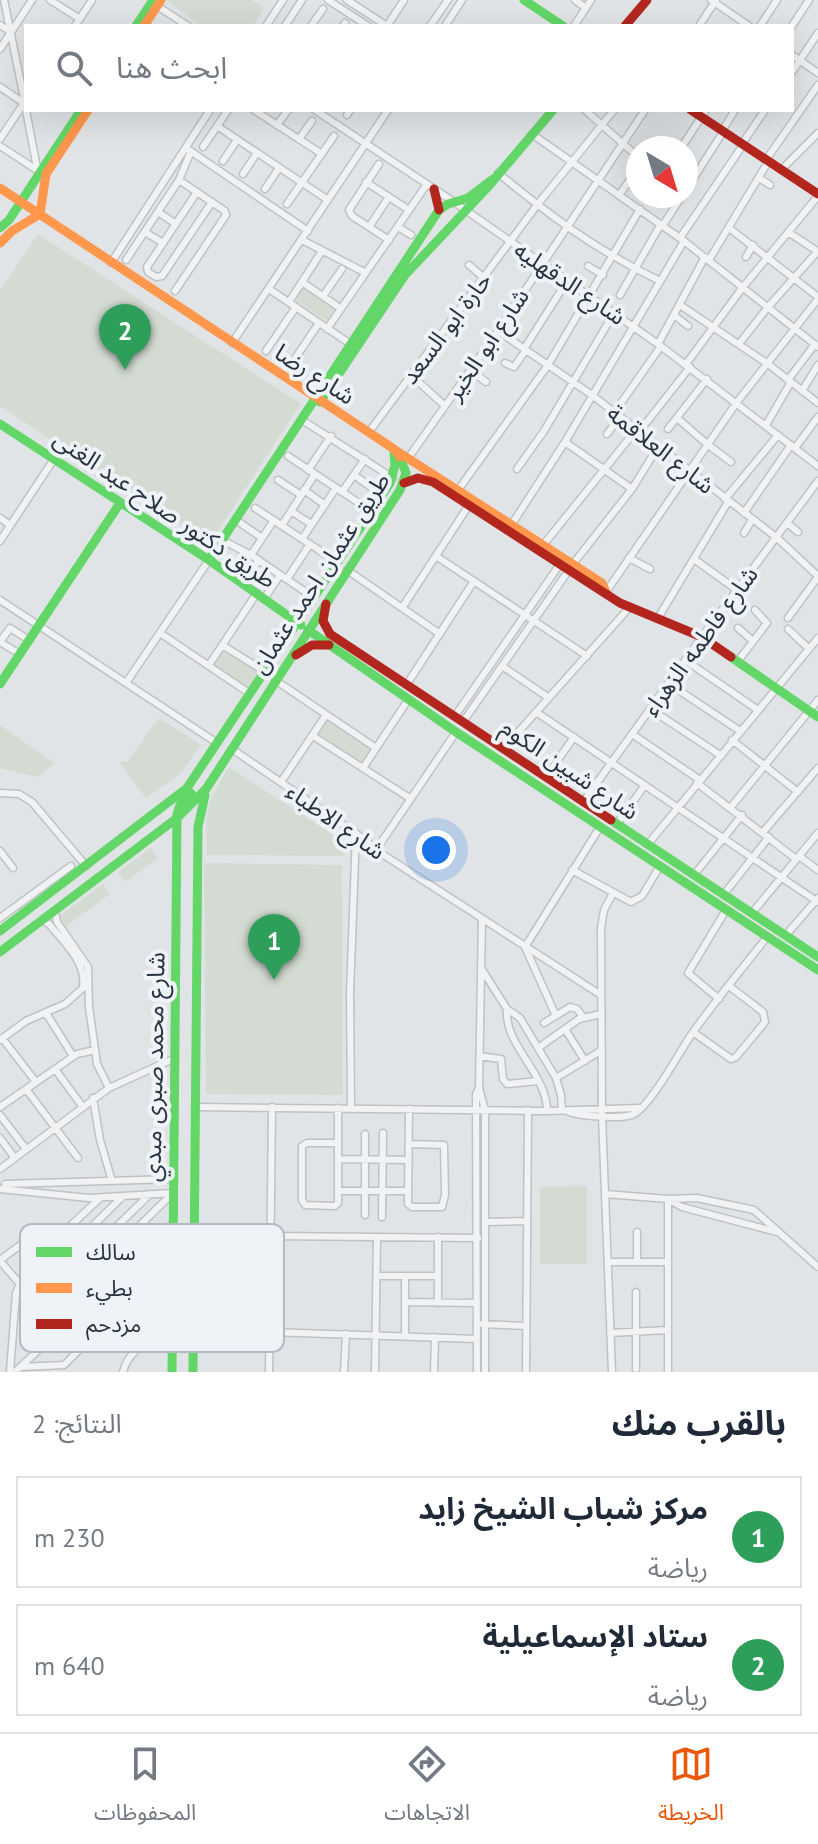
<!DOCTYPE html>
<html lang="ar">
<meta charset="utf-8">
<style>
body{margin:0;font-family:"PT Sans","Noto Sans Arabic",sans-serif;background:#f2f2f3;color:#1f2937;direction:rtl}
.compass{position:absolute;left:626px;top:136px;width:72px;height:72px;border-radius:50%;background:#fff;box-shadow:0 8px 32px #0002;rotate:142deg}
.you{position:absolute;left:436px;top:850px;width:28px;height:28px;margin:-20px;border:6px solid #fff;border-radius:50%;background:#1a73e8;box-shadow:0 0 0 12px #1a73e833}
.badge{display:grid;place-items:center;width:52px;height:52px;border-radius:50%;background:#ea580c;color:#fff;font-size:26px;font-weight:700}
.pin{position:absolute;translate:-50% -66px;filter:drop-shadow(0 2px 4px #0008)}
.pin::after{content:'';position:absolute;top:42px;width:28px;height:24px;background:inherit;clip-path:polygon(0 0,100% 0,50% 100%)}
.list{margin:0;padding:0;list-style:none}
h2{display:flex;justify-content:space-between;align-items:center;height:104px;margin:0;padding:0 32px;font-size:34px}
h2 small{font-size:26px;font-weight:400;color:#747a83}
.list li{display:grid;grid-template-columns:52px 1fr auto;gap:24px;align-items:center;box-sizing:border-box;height:112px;margin:0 16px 16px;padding:0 16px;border:2px solid #e0e1e3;border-radius:0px}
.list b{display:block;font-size:30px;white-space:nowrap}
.list p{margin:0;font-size:26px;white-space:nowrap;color:#747a83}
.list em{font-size:26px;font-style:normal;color:#747a83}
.icon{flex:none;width:44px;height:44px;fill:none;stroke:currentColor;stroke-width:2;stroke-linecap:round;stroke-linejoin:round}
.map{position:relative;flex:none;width:818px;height:1372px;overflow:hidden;direction:ltr}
.search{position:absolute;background:#fff;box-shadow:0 8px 32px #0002;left:24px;right:24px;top:24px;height:88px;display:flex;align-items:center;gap:20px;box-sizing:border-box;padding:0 28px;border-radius:0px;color:#747a83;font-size:30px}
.sheet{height:360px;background:#fff}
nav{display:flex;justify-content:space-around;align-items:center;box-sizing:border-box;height:112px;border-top:2px solid #e0e1e3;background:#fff;font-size:22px;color:#747a83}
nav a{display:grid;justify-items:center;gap:4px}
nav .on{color:#ea580c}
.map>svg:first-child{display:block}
</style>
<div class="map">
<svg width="818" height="1372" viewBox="0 0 818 1372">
<rect width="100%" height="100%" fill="#e1e4e7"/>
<path fill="#d3dbd2" d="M166,0H252L264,8L253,26H201Z
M38,234L301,404L209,544L0,406V291Z
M303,288L335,309L327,321L295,300Z
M222,646L260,670L247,690L210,665Z
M326,716L375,748L363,767L314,735Z
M159,718L201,745L179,775L146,798L119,762H127Z
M0,725L54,763L37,777L0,768Z
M229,767L343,841L344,856L207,855C205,809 205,806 229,767Z
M151,848L158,858L125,882L118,872Z
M204,863L342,865L343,1095L206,1094Z
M103,884L110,894L66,926L59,916Z
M587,1186V1264H540V1187Z"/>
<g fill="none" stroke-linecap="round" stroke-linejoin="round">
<defs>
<path id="street" d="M4,0L26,108
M50,0L80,19
M328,0L368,26
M347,0L387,26
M575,0L586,8
M711,0L749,26
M154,4L188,26
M0,25L11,32
M75,26L92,0
M266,26L283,0
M285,26L302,0
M311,26L323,9
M343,26L345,23
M387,26L404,0
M430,26L448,0
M445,26L462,0
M574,26L591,0
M699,26L716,0
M760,26L777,0
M792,26L809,0
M0,49L32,0
M792,55L818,73
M792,72L818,33
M0,87L24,103
M26,110L38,173
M254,110L322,154
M315,110L454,202L658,344L818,466
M585,110L638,157
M347,115L350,110
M277,125L288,110
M217,126L328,200
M722,131L735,110
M532,134L684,241L818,347
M0,139L24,103
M299,139L312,121
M742,144L765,110
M0,146L37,170
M203,147L228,110
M186,148L308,231
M681,148L706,110
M766,160L818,85
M223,161L237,140
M379,164L349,210L352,216L389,240
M781,170L818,133
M498,173C553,218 596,250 660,281
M243,174L257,153
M759,178L770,185
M366,182L409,210
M265,189L279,168
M686,190L723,132
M197,192L147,267L148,272L156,277L162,276L212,202
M620,194L638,168
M287,204L334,136
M158,212L176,224
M663,225L682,196
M369,227L389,197
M398,227L411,235
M729,228L818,297
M145,232L163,243
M788,232L817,251
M680,238L743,145
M302,240L366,273
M746,257L753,245
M126,260L179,180L191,151
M709,260L768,162
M111,263L210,110
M469,265L483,277
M588,266L603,275
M302,282L340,308
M269,289L349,343
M175,291L226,215L225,211L179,180
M620,295L661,224
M323,296L342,269
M289,302L322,251
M680,305L768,364L818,403
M674,315L688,326
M327,329L427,184
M498,331L592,395L776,537L818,576
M232,343L388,110
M658,344L705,257
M739,344L768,307L818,251
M524,349L567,281
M266,351L296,307
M505,363L514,367L526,350
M686,364L743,287L818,196
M290,366L319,323
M470,370L486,382
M411,375L445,406
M788,380L815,344
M802,391L818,365
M614,413L661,346
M677,418L707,444
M302,420L393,478
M766,425L791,382
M668,429L707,379
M369,432L537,205L614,110
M639,432L690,367
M607,434L620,417
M565,442L632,489
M707,444L731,462
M795,448L818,417
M288,456L371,511
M409,457L498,331L645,110
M517,469L544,431L614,313
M308,470L331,436
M354,475L382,495
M278,480L301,495
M304,490L325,505
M342,492L365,459
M456,493L548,365L640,209
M725,499L778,435
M255,508L337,562
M291,511L311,524
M744,513L791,445
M0,518L10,525
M236,520L262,538
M787,523L798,532
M512,524L565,442L684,241
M282,525L315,474
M744,533L752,520
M302,539L336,488
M222,540L251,555L313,597
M0,541L54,459
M544,544L636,430
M251,555L274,520
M436,556L587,656
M629,558L650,569
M694,559L737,590
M573,564L632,489L658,447
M347,570L440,634
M287,579L310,544
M243,584L259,560
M606,592L737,402L818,299
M264,599L280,575
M0,600L217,743
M402,608L469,505
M658,618L728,502
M788,618L818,577
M738,628L753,641
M788,629L809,649
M160,633L249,693
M0,642L10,628L29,640
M0,642L20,654
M222,645L264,671
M685,660L758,710
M738,661L767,623L755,610
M209,665L257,593
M502,666L549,698
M275,680L376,748
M126,683L209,560
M668,683L740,731
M407,684L474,581
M650,709L720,755
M536,712L818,902
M455,716L560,564
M463,722L569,570
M632,734L700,780
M313,736L411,799
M732,740L798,792
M232,749L364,839L376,850L601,995
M503,749L629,608
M363,768L408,700
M546,777L574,737
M281,782L326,715
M697,783L796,859
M0,793L19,794L32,802L86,866
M583,802L702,637L818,481
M731,807L818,700
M617,824L645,785
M763,832L818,768
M648,844L818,638
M376,850L456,732
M0,851L13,868
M799,856L818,870
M572,870L631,902L642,896L660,866
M694,875L742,815
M724,894L769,837
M55,913L57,922L88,967L89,1007L97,1064L109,1088
M752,913L818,833
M0,918L71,866
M786,935L818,898
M481,968L507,1009L520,1018L556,1078L561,1095L562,1110
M719,999L688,973L726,910
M507,1009C504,1046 547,1073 547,1111
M46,1013L73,1056
M556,1016L525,947L600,827
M544,1023L570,1007L577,1009L583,1017
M565,1029L585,1061
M693,1032L731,1059L736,1057L765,1022L763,1012L729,986
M2,1038L36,1082
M0,1040L26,1021L65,1004L83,988C87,962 64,943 49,924L43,921
M538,1048L579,1019L601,1014
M479,1056L501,1059L503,1079L507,1084L538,1081
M55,1069L82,1106
M556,1078L602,1050
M479,1088L485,1110V1372
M26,1089L78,1158
M93,1098L100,1140L112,1181
M0,1107L77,1054L95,1050
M195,1107L547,1111L639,1108
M351,1108L350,992L356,833
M567,1111C577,1116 623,1120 634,1114C651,1105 679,1053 691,1035C715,1001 742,969 767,937
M0,1115L26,1149
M0,1138L14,1157
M338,1143H307L302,1146V1200L305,1205L335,1206L338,1203V1108
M409,1144L444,1145L445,1195L442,1207H412L408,1204V1203L409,1109
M338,1159L409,1160
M0,1169L109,1088L175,1058
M5,1184L174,1179
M0,1189L89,1198L173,1193
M338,1191H408
M605,1194L668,1199L697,1198L754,1210L818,1267
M668,1199L682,1207L777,1232
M365,1215V1134
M382,1217L383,1133
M486,1222L527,1221
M637,1232V1262
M270,1236L478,1238
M438,1237V1303
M46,1249L100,1198
M0,1260L26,1241L40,1243L100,1302L98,1322L104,1329L140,1308L172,1304
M58,1260L123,1196
M0,1261L20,1284
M609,1262H668
M70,1272L150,1194
M377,1276H438
M405,1276V1336
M81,1283L173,1193
M18,1288L59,1330
M636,1292V1369
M94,1295L173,1223
M405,1302L477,1303
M100,1311L173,1244
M482,1324L526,1326
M269,1332L477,1339
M610,1333L668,1330
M21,1367L64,1365L101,1328
M10,1372L16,1293L23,1281L52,1254
M15,1372L95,1297
M123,1372C127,1352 153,1334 172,1333
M269,1372L272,1107
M344,1372L346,1334
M375,1372L377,1237
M434,1372L435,1337
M477,1372L476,1094L479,1088L482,919
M526,1372L528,1110
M612,1372L602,1116L601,928L604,910L613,893
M668,1372V1199"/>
</defs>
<use href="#street" stroke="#bfc2c5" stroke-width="9"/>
<use href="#street" stroke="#f1f2f3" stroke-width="6"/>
<path stroke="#63d668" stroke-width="9" d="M524,0L563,26
M136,26L153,0
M0,228L9,220L81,110
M320,402L405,275L487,188L553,110
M0,424L209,560L301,625
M209,560L439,210L448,204L468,198L493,179
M308,630L456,732L818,970
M731,657L818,717
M0,684L120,503
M611,820L818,957
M0,931L187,788L390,483L395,465L394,451
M0,952L177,818L206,789L400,490L406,473L400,457
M172,1372L177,814L180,805L191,793
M193,1372L198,827L205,795"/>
<path stroke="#ff974d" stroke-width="9" d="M144,26L161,0
M0,188L394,449L400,457
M0,243L12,231L40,214L46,174L88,110
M395,450L602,583L606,592"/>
<path stroke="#b3261e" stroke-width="9" d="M625,26L647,0
M691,110L818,194
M434,189L439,210
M404,483L418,478L433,482L620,603L702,637L731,657
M326,604L323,621L330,634L611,820
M296,655L312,645H329"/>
</g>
<g text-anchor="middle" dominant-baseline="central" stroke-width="8" stroke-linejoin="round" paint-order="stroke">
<g font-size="24" fill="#283441" stroke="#eff3f7">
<text transform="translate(570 283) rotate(34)">شارع الدقهليه</text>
<text transform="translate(446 328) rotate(-53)">حارة ابو السعد</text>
<text transform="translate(487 344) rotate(-56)">شارع ابو الخير</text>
<text transform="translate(315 374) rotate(33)">شارع رضا</text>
<text transform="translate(661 449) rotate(38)">شارع العلاقمة</text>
<text transform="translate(165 509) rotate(34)">طريق دكتور صلاح عبد الغنى</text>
<text transform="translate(320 573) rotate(-57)">طريق عثمان احمد عثمان</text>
<text transform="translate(700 641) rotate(-54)">شارع فاطمه الزهراء</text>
<text transform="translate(570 769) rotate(34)">شارع شبين الكوم</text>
<text transform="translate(336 821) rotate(35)">شارع الاطباء</text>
<text transform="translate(154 1067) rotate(-89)">شارع محمد صبرى مبدي</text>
</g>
</g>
<rect x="20" y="1224" width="264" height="128" rx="12" fill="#eff3f7" stroke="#b3bac0" stroke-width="2"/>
<rect x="36" y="1247" width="36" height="10" fill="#63d668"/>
<rect x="36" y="1283" width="36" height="10" fill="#ff974d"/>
<rect x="36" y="1319" width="36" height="10" fill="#b3261e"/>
<g font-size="22" fill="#283441">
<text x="86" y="1260">سالك</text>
<text x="86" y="1296">بطيء</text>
<text x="86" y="1332">مزدحم</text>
</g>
</svg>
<svg class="compass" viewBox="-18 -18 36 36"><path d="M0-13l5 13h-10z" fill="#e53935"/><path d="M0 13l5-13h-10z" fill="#747a83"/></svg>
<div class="you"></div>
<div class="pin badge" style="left:274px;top:980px;background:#2e9e5b">1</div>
<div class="pin badge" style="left:125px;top:370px;background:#2e9e5b">2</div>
<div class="search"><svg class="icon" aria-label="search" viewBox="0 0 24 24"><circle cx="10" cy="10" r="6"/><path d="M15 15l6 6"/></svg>ابحث هنا</div>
</div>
<section class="sheet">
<h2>بالقرب منك<small>النتائج: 2</small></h2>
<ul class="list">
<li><span class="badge" style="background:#2e9e5b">1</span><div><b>مركز شباب الشيخ زايد</b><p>رياضة</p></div><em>230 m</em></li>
<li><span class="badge" style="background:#2e9e5b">2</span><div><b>ستاد الإسماعيلية</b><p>رياضة</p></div><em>640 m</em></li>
</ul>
</section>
<nav>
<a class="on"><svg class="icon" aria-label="map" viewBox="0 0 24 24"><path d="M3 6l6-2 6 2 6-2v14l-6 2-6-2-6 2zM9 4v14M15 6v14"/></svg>الخريطة</a>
<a><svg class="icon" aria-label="directions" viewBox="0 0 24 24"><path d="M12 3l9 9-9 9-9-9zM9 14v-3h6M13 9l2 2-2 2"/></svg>الاتجاهات</a>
<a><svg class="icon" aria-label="saved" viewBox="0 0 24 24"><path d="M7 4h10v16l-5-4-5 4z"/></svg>المحفوظات</a>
</nav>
